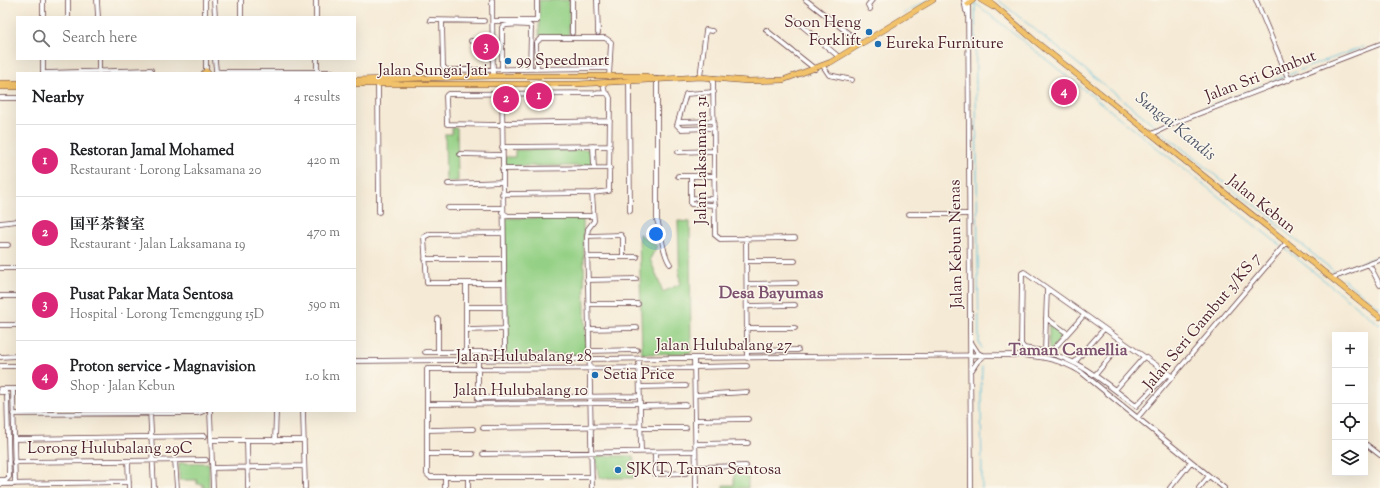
<!DOCTYPE html>
<meta charset="utf-8">
<style>
body{margin:0;font-family:"Sorts Mill Goudy","Noto Serif SC",serif;background:#f6f6f6;color:#202124}
.controls{position:absolute;right:12px;bottom:12px;display:grid;overflow:hidden;border-radius:0px;box-shadow:0 4px 16px #0002}
.controls button{width:36px;height:36px;display:grid;place-items:center;padding:0;border:0;border-bottom:1px solid #e0e0e0;background:#fff;color:#202124;font:20px sans-serif}
.you{position:absolute;left:656px;top:234px;width:14px;height:14px;margin:-10px;border:3px solid #fff;border-radius:50%;background:#1a73e8;box-shadow:0 0 0 6px #1a73e833}
.badge{display:grid;place-items:center;width:26px;height:26px;border-radius:50%;background:#db2777;color:#fff;font-size:13px;font-weight:700}
.pin{position:absolute;translate:-50% -50%;border:2px solid #fff;box-shadow:0 1px 4px #0006}
.list{margin:0;padding:0;list-style:none}
h2{display:flex;justify-content:space-between;align-items:center;height:52px;margin:0;padding:0 16px;font-size:17px}
h2 small{font-size:13px;font-weight:400;color:#757577}
.list li{display:grid;grid-template-columns:26px 1fr auto;gap:12px;align-items:center;box-sizing:border-box;height:72px;padding:0 16px;border-top:1px solid #e0e0e0}
.list b{display:block;font-size:15px;white-space:nowrap}
.list p{margin:0;font-size:13px;white-space:nowrap;color:#757577}
.list em{font-size:13px;font-style:normal;color:#757577}
.icon{flex:none;width:22px;height:22px;fill:none;stroke:currentColor;stroke-width:2;stroke-linecap:round;stroke-linejoin:round}
.map{position:relative;flex:none;width:1380px;height:488px;overflow:hidden}
.search{position:absolute;background:#fff;box-shadow:0 4px 16px #0002;left:16px;top:16px;width:340px;height:44px;display:flex;align-items:center;gap:10px;box-sizing:border-box;padding:0 14px;border-radius:0px;color:#757577;font-size:15px}
.panel{position:absolute;background:#fff;box-shadow:0 4px 16px #0002;left:16px;top:72px;width:340px;height:340px;border-radius:0px}
.map>svg:first-child{display:block}
</style>
<div class="map">
<svg width="1380" height="488" viewBox="0 0 1380 488">
<rect width="100%" height="100%" fill="#fbf7ec"/>
<filter id="ink" filterUnits="userSpaceOnUse"><feTurbulence type="fractalNoise" baseFrequency=".025" numOctaves="2"/><feDisplacementMap in="SourceGraphic" scale="8" xChannelSelector="R" yChannelSelector="G"/><feConvolveMatrix kernelMatrix="1 2 1 2 8 2 1 2 1" color-interpolation-filters="sRGB"/></filter>
<filter id="wash" filterUnits="userSpaceOnUse"><feTurbulence type="fractalNoise" baseFrequency=".012" numOctaves="4" result="noise"/><feDisplacementMap in="SourceGraphic" scale="16" xChannelSelector="R" yChannelSelector="G"/><feGaussianBlur stdDeviation="0.9" result="paint"/><feColorMatrix in="noise" values="0 0 0 0 0 0 0 0 0 0 0 0 0 0 0 0 0 1.4 0 .05"/><feComposite in="paint" operator="in"/></filter>
<g filter="url(#wash)">
<rect width="100%" height="100%" fill="#f5ead5"/>
<path fill="#94d085" stroke="#6f7858" d="M539,0H569V36H539Z
M452,128H457L458,181L446,182L445,134H452Z
M592,149V166H505V157H515V150Z
M505,218H583L586,354L506,355Z
M678,221L690,222L691,353L642,354L639,234L657,246L650,259L663,292L680,284Z
M1049,324L1063,334L1051,350L1049,349Z
M595,456H634V478H599Z
M179,463H209V488H203V484H197V480H179Z
M734,470H748V488H723V485H734Z"/>
<g fill="none" stroke-linecap="round" stroke-linejoin="round">
<path stroke="#5cbdda" stroke-width="1" d="M998,0L1158,128
M903,14L928,0
M1308,67L1363,47
M1300,70L1305,69
M1289,75L1296,72
M1270,82L1286,76
M1252,89L1267,84
M1179,118L1247,92
M1164,124L1172,120
M1156,127L1160,125
M1162,132L1237,193L1274,218V222L1336,273L1378,256
M1284,248L1380,325
M1343,279L1380,308
M982,348L979,343L975,3L1281,246
M982,488L981,393L982,367"/>
</g>
</g>
<g filter="url(#ink)">
<g fill="none" stroke-linecap="round" stroke-linejoin="round">
<defs>
<path id="minor" d="M68,0V17
M97,0L98,17
M205,0V17
M214,0L215,17
M241,0V17
M316,0V17
M492,0L493,76
M572,0V33
M597,0L598,33
M806,0L862,44
M964,0L966,11
M968,0L971,488
M1256,0L1289,80
M870,9L868,5L872,0
M43,17V0
M430,20L484,21
M795,20L839,57
M442,21L443,66L446,70L609,68
M493,21H537V0
M766,30L815,69
M471,41L493,40
M43,59V73L151,70
M99,59V73
M215,59L216,71L219,72H332
M317,59V73
M823,66L829,75L852,80
M537,68L536,43L541,38H605L611,42L609,77
M502,69V27C508,23 521,25 529,25L531,27L530,68
M206,73V59
M700,77L706,30L712,31
M713,78L715,235L720,239L795,238
M657,79V220C662,234 662,253 670,264
M629,82L630,211
M603,83L605,93
M378,84L379,212
M714,92L686,94L677,125L681,129L714,128
M0,98H17
M678,122L714,121
M502,123L610,121
M502,125L447,124L446,96L448,94L605,93
M1152,134L1177,122L1380,44
M593,146L594,168
M502,147L610,146
M678,152L714,151
M460,154L502,155
M502,169L610,168
M678,176H714
M448,184L502,182
M592,193L594,221L588,229L587,236L592,488
M502,194L592,193L609,191L610,98L608,94L605,93
M691,198V176
M715,205L691,204V198L715,199
M448,208H502
M502,212L508,216H593
M909,214H969
M0,223L17,221
M502,233L430,234L424,237L427,283H504
M587,236L621,235L623,238V257
M746,238L747,358
M0,245H8
M587,257H637
M425,259H503
M746,261H795
M1369,264L1380,285
M0,268H17
M1332,278L1380,260
M587,280L636,279
M466,283V360
M747,284L796,283
M0,296H17
M588,304H638
M747,306L795,305
M466,307H504
M1046,318L1067,333
M438,319V352
M0,325H17
M747,328H795
M588,329L637,328
M466,330L504,329
M971,342L978,353L984,356
M1045,350L1047,289
M588,351L637,350
M747,351L798,350
M425,352H501L505,349L502,85
M1051,352L1084,315
M0,357L17,356
M694,358L696,488
M639,359L641,452
M355,361L1016,355C1039,356 1061,359 1081,372L1224,488
M1074,363L1104,329
M0,366H17
M694,367L747,366
M972,370L977,362L984,356
M1168,373L1136,406C1097,377 1074,354 1024,348L1021,344L1022,273L1024,272L1173,377
M1096,374L1123,342
M640,387L686,386
M0,389H17
M13,389L15,484
M1115,390L1144,357
M0,392H5L7,396L9,477L6,480H0
M695,395L747,392
M478,398L640,396
M478,399V360
M427,404L640,403
M640,406L686,405
M150,411L154,488
M210,411L213,488
M303,411L305,488
M13,414L199,413L204,411
M1138,417L1287,242
M695,420L748,419
M483,428L640,426
M640,428H686
M427,430L473,429
M14,439L205,436
M211,440H304
M247,441L248,488
M275,441L276,412
M695,444L748,443
M1367,445L1380,455
M655,452V474L686,473
M427,454H473
M483,454L695,451
M175,460L177,488
M128,461L129,488
M14,462L206,460
M696,467L746,466
M212,468L304,466
M468,477V488
M592,477H430L427,474V369L694,368
M445,478V488
M0,484L129,482
M1170,488L1191,462
M1199,488L1209,476"/>
<path id="major" d="M981,0L993,7
M988,0L1035,41L1380,317
M968,4L973,0
M204,73L206,71L208,73
M355,80L493,76H646L654,79
M0,83H17
M355,84H578L700,77L748,81L783,80L831,62L933,0
M0,87H17"/>
</defs>
<use href="#minor" stroke="#643d44" stroke-width="5.5"/>
<use href="#major" stroke="#643d44" stroke-width="6"/>
<use href="#minor" stroke="#fff" stroke-width="4"/>
<use href="#major" stroke="#f2c26a" stroke-width="5"/>
</g>
</g>
<g fill="#1f6fb2" stroke="#fbf7ec" stroke-width="1.5">
<circle cx="869" cy="32" r="4"/>
<circle cx="878" cy="44" r="4"/>
<circle cx="508" cy="61" r="4"/>
<circle cx="595" cy="375" r="4"/>
<circle cx="618" cy="470" r="4"/>
</g>
<g text-anchor="middle" dominant-baseline="central" stroke-width="3" stroke-linejoin="round" paint-order="stroke">
<g font-size="16" fill="#4a1f2b" stroke="#fbf7ec" text-anchor="start">
<text x="861" y="23" text-anchor="end">Soon Heng<tspan x="861" dy="18">Forklift</tspan></text>
<text x="886" y="44">Eureka Furniture</text>
<text x="516" y="61">99 Speedmart</text>
<text x="603" y="375">Setia Price</text>
<text x="626" y="470">SJK(T) Taman Sentosa</text>
</g>
<g font-size="16" fill="#4a1f2b" stroke="#fbf7ec">
<text x="433" y="71">Jalan Sungai Jati</text>
<text transform="translate(1261 77) rotate(-21)">Jalan Sri Gambut</text>
<text transform="translate(702 160) rotate(-90)">Jalan Laksamana 31</text>
<text transform="translate(1261 205) rotate(39)">Jalan Kebun</text>
<text transform="translate(957 244) rotate(-91)">Jalan Kebun Nenas</text>
<text transform="translate(1203 322) rotate(-50)">Jalan Seri Gambut 3/KS 7</text>
<text x="724" y="346">Jalan Hulubalang 27</text>
<text x="524" y="357">Jalan Hulubalang 28</text>
<text x="521" y="391">Jalan Hulubalang 10</text>
<text x="110" y="449">Lorong Hulubalang 29C</text>
</g>
<g font-size="17" font-style="italic" fill="#505668" stroke="#fbf7ec">
<text transform="translate(1175 127) rotate(39)">Sungai Kandis</text>
</g>
<g font-size="17" font-weight="bold" fill="#7d526f" stroke="#fbf7ec">
<text x="771" y="294">Desa Bayumas</text>
<text x="1068" y="351">Taman Camellia</text>
</g>
</g>
</svg>
<div class="controls">
<button>+</button>
<button>−</button>
<button><svg class="icon" aria-label="locate" viewBox="0 0 24 24"><circle cx="12" cy="12" r="6"/><path d="M12 2v4M12 18v4M2 12h4M18 12h4"/></svg></button>
<button><svg class="icon" aria-label="layers" viewBox="0 0 24 24"><path d="M12 4l9 5-9 5-9-5zM3 14l9 5 9-5"/></svg></button>
</div>
<div class="you"></div>
<div class="pin badge" style="left:539px;top:96px">1</div>
<div class="pin badge" style="left:506px;top:99px">2</div>
<div class="pin badge" style="left:486px;top:47px">3</div>
<div class="pin badge" style="left:1064px;top:92px">4</div>
<div class="search"><svg class="icon" aria-label="search" viewBox="0 0 24 24"><circle cx="10" cy="10" r="6"/><path d="M15 15l6 6"/></svg>Search here</div>
<section class="panel">
<h2>Nearby<small>4 results</small></h2>
<ul class="list">
<li><span class="badge">1</span><div><b>Restoran Jamal Mohamed</b><p>Restaurant · Lorong Laksamana 20</p></div><em>420 m</em></li>
<li><span class="badge">2</span><div><b>国平茶餐室</b><p>Restaurant · Jalan Laksamana 19</p></div><em>470 m</em></li>
<li><span class="badge">3</span><div><b>Pusat Pakar Mata Sentosa</b><p>Hospital · Lorong Temenggung 15D</p></div><em>590 m</em></li>
<li><span class="badge">4</span><div><b>Proton service - Magnavision</b><p>Shop · Jalan Kebun</p></div><em>1.0 km</em></li>
</ul>
</section>
</div>
